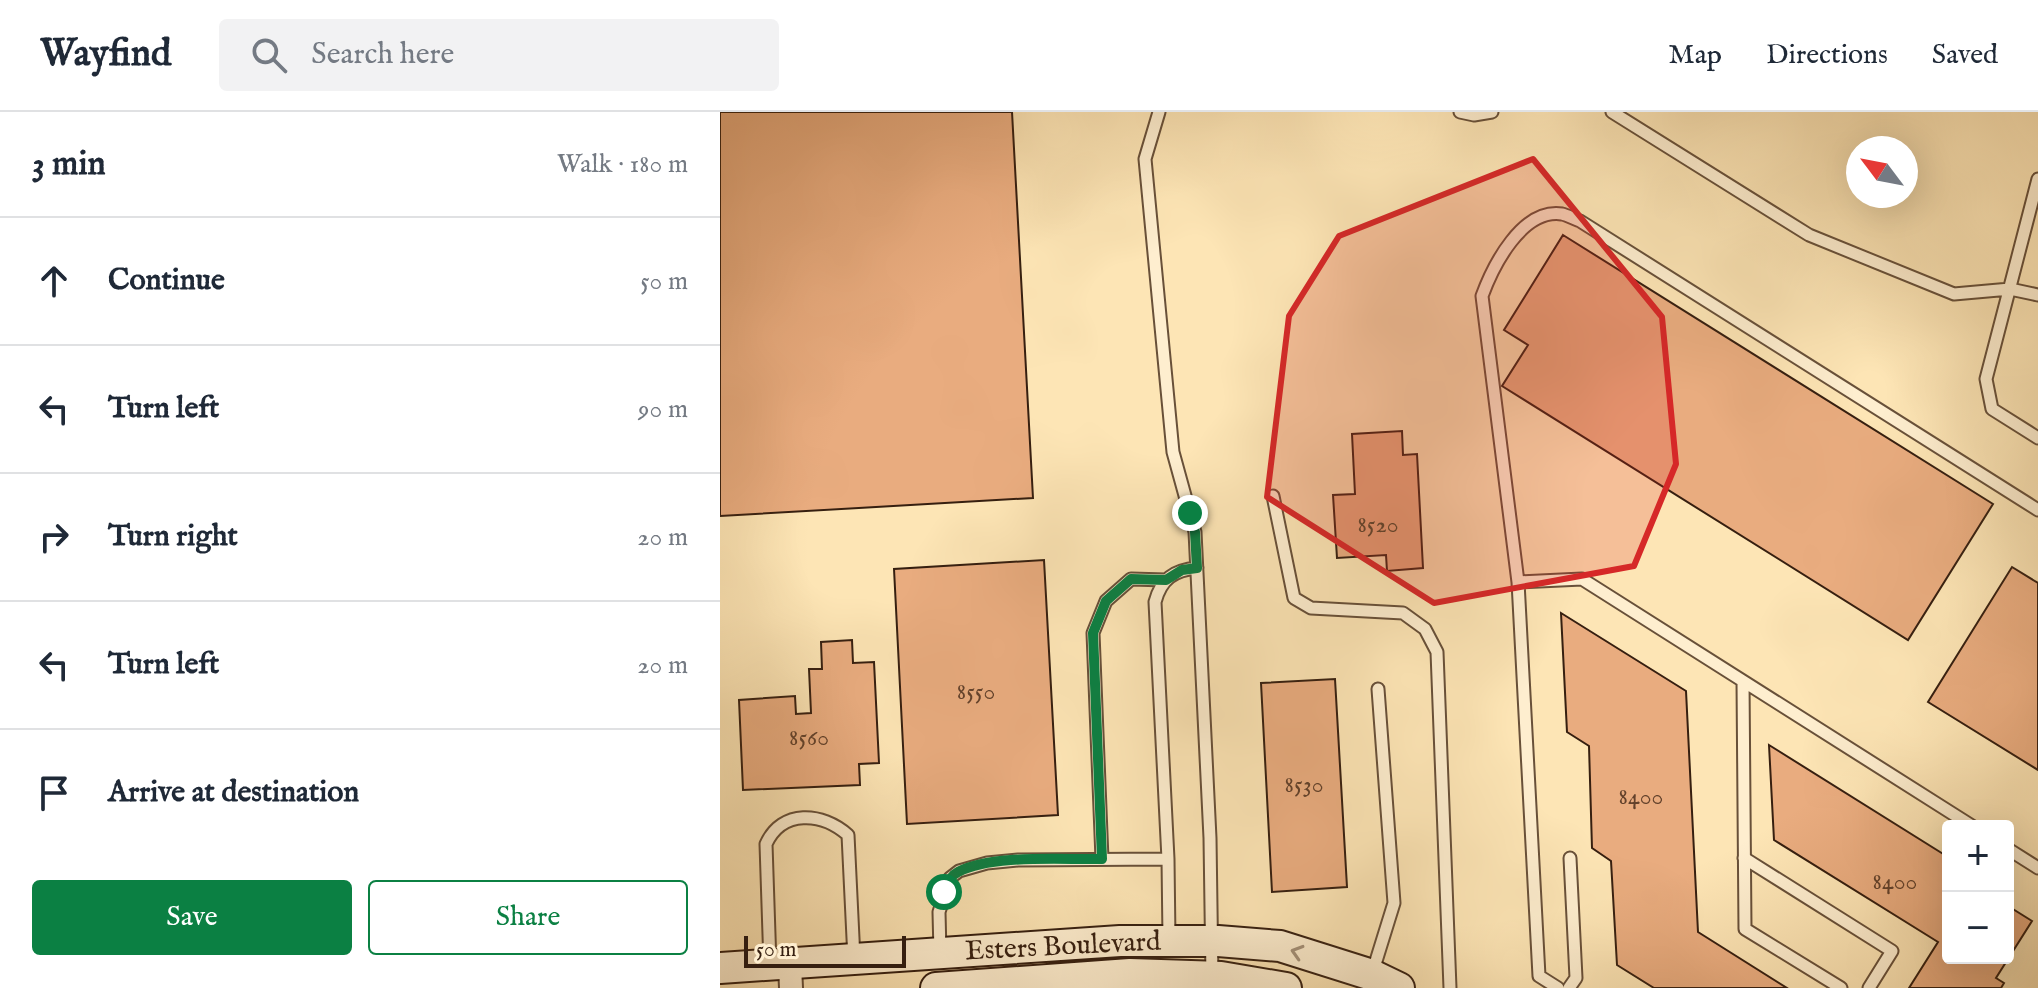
<!DOCTYPE html>
<meta charset="utf-8">
<style>
body{margin:0;font-family:"IM FELL English",serif;background:#f2f2f3;color:#1f2937}
.controls{position:absolute;right:24px;bottom:24px;display:grid;overflow:hidden;border-radius:8px;box-shadow:0 8px 32px #0002}
.controls button{width:72px;height:72px;display:grid;place-items:center;padding:0;border:0;border-bottom:2px solid #e0e1e3;background:#fff;color:#1f2937;font:40px sans-serif}
.compass{position:absolute;left:1126px;top:24px;width:72px;height:72px;border-radius:50%;background:#fff;box-shadow:0 8px 32px #0002;rotate:302deg}
.scale{position:absolute;left:24px;bottom:20px;width:162px;box-sizing:border-box;padding-left:8px;border:4px solid #361f10;border-top:0;font-size:22px;line-height:28px;white-space:nowrap;color:#361f10;-webkit-text-stroke:6px #feeecf;paint-order:stroke}
.stop{position:absolute;width:24px;height:24px;margin:-18px;border:6px solid #0b8043;border-radius:50%;background:#fff}
.stop.end{background:#0b8043;border-color:#fff;box-shadow:0 2px 8px #0008}
.list{margin:0;padding:0;list-style:none}
h2{display:flex;justify-content:space-between;align-items:center;height:104px;margin:0;padding:0 32px;font-size:34px}
h2 small{font-size:26px;font-weight:400;color:#747a83}
.list li{display:grid;grid-template-columns:52px 1fr auto;gap:24px;align-items:center;box-sizing:border-box;height:128px;padding:0 32px;border-top:2px solid #e0e1e3}
.list b{display:block;font-size:30px;white-space:nowrap}
.list em{font-size:26px;font-style:normal;color:#747a83}
.actions{display:flex;gap:16px;padding:24px 32px}
.actions a{flex:1;padding:18px 0;border:2px solid #0b8043;border-radius:8px;text-align:center;font-size:28px;color:#0b8043}
.actions .main{background:#0b8043;color:#fff}
.icon{flex:none;width:44px;height:44px;fill:none;stroke:currentColor;stroke-width:2;stroke-linecap:round;stroke-linejoin:round}
.map{position:relative;flex:none;width:1318px;height:876px;overflow:hidden}
header{display:flex;align-items:center;gap:48px;box-sizing:border-box;height:112px;padding:0 40px;background:#fff;border-bottom:2px solid #e0e1e3}
header strong{font-size:38px}
nav{display:flex;gap:44px;margin-inline-start:auto;font-size:28px}
.search{width:560px;height:72px;background:#f2f2f3;display:flex;align-items:center;gap:20px;box-sizing:border-box;padding:0 28px;border-radius:8px;color:#747a83;font-size:30px}
main{display:flex}
aside{flex:1;background:#fff}
.map>svg:first-child{display:block}
</style>
<header>
<strong>Wayfind</strong>
<div class="search"><svg class="icon" aria-label="search" viewBox="0 0 24 24"><circle cx="10" cy="10" r="6"/><path d="M15 15l6 6"/></svg>Search here</div>
<nav><a>Map</a><a>Directions</a><a>Saved</a></nav>
</header>
<main>
<aside>
<h2>3 min<small>Walk · 180 m</small></h2>
<ul class="list">
<li><svg class="icon" aria-label="ahead" viewBox="0 0 24 24"><path d="M12 20V5M6 11l6-6 6 6"/></svg><div><b>Continue</b></div><em>50 m</em></li>
<li><svg class="icon" aria-label="left" viewBox="0 0 24 24"><path d="M17 20v-9H6M10 6l-5 5 5 5"/></svg><div><b>Turn left</b></div><em>90 m</em></li>
<li><svg class="icon" aria-label="right" viewBox="0 0 24 24"><path d="M7 20v-9h11M14 6l5 5-5 5"/></svg><div><b>Turn right</b></div><em>20 m</em></li>
<li><svg class="icon" aria-label="left" viewBox="0 0 24 24"><path d="M17 20v-9H6M10 6l-5 5 5 5"/></svg><div><b>Turn left</b></div><em>20 m</em></li>
<li><svg class="icon" aria-label="arrive" viewBox="0 0 24 24"><path d="M6 21V4h12l-3 4 3 4H6"/></svg><div><b>Arrive at destination</b></div></li>
</ul>
<div class="actions"><a class="main">Save</a><a>Share</a></div>
</aside>
<div class="map">
<svg width="1318" height="876" viewBox="0 0 1318 876">
<rect width="100%" height="100%" fill="#fde5b5"/>
<filter id="stains"><feTurbulence type="fractalNoise" baseFrequency=".0025" numOctaves="4"/><feColorMatrix values="0 0 0 0 .2 0 0 0 0 .09 0 0 0 0 .02 0 0 0 .5 -.17"/></filter>
<radialGradient id="worn" r=".72"><stop offset=".6" stop-color="#630" stop-opacity="0"/><stop offset="1" stop-color="#630" stop-opacity=".3"/></radialGradient>
<path fill="#e9ac7f" stroke="#361f10" stroke-width="2" d="M0,0H292L313,386L0,404Z
M843,123L1273,392L1188,528L782,274L808,233L784,218Z
M682,319L683,343L697,342L703,456L667,459L666,443L617,446L613,383L635,382L632,322Z
M324,448L338,703L187,712L174,457Z
M1292,455L1318,471V658L1208,590Z
M841,501L966,579L978,820L1067,876H934L897,853L891,749L872,736L869,634L847,620Z
M132,528L133,551L154,550L159,651L139,652L140,673L23,678L19,588L75,584L76,602L91,601L89,557H102L101,530Z
M615,567L627,775L552,780L541,571Z
M1049,633L1228,745V846H1288V794L1312,809L1276,866L1284,871L1281,876H1189L1218,830L1054,728Z"/>
<g fill="none" stroke-linecap="round" stroke-linejoin="round">
<defs>
<path id="service" d="M439,0L425,47L453,340L475,420L490,726L492,865
M740,0L754,3L772,0
M892,0L1089,123L1234,182L1290,177L1318,183
M1318,67L1266,267L1272,297L1318,326
M553,384L574,486L591,496L683,501L705,517L717,540L730,876
M798,470L762,184C773,154 802,96 842,102C847,103 854,107 860,109L1318,398
M1023,569L1025,817L1121,876
M1288,737L1318,756
M1024,746L1172,839L1149,876
M382,747L373,521L386,489L411,467L446,468
M448,747L435,490C441,467 454,458 477,456
M220,841L219,800L230,766L239,759L267,751L298,748L448,747L449,827
M50,853L46,732C62,697 102,700 128,723L134,847
M652,862L674,791L658,577
M838,876L819,864L798,470L862,467L1252,714
M849,876L856,866L850,746"/>
<path id="minor" d="M70,853L71,876"/>
<path id="secondary" d="M0,856L400,829H498L560,834L652,863L679,876
M216,876L410,862L501,865L566,876"/>
</defs>
<use href="#service" stroke="#685039" stroke-width="15"/>
<use href="#minor" stroke="#685039" stroke-width="26"/>
<use href="#secondary" stroke="#361f10" stroke-width="34"/>
<use href="#service" stroke="#feeecf" stroke-width="11"/>
<use href="#minor" stroke="#feeecf" stroke-width="22"/>
<use href="#secondary" stroke="#feeecf" stroke-width="30"/>
</g>
<defs><path id="oneway-chevron" d="M-2-3.5L2.5 0L-2 3.5" fill="none" stroke-width="1.6" stroke-linecap="round" stroke-linejoin="round" transform="scale(2)"/></defs>
<use stroke="#a49179" href="#oneway-chevron" transform="translate(577 840) rotate(-163)"/>
<g fill="none" stroke-linecap="round" stroke-linejoin="round">
<path stroke="#0b8043" stroke-width="10" d="M224,780C228,771 230,764 238,760C272,742 343,748 382,747L373,521L386,489L411,467L446,468L462,458L477,456L475,420L470,401"/>
</g>
<path fill="#d62828" fill-opacity="0.2" stroke="#d62828" stroke-width="6" stroke-linejoin="round" d="M813,47L942,205L956,352L914,454L714,491L547,385L569,204L619,124Z"/>
<g text-anchor="middle" dominant-baseline="central" stroke-width="6" stroke-linejoin="round" paint-order="stroke">
<g font-size="24" fill="#63422c">
<text x="658" y="413">8520</text>
<text x="256" y="580">8550</text>
<text x="89" y="626">8560</text>
<text x="584" y="673">8530</text>
<text x="921" y="685">8400</text>
<text x="1175" y="770">8400</text>
</g>
<g font-size="28" fill="#361f10" stroke="#feeecf">
<text transform="translate(343 835) rotate(-3)">Esters Boulevard</text>
</g>
</g>
<rect width="100%" height="100%" filter="url(#stains)"/>
<rect width="100%" height="100%" fill="url(#worn)"/>
</svg>
<div class="controls">
<button>+</button>
<button>−</button>
</div>
<svg class="compass" viewBox="-18 -18 36 36"><path d="M0-13l5 13h-10z" fill="#e53935"/><path d="M0 13l5-13h-10z" fill="#747a83"/></svg>
<div class="scale">50 m</div>
<div class="stop" style="left:224px;top:780px"></div>
<div class="stop end" style="left:470px;top:401px"></div>
</div>
</main>
